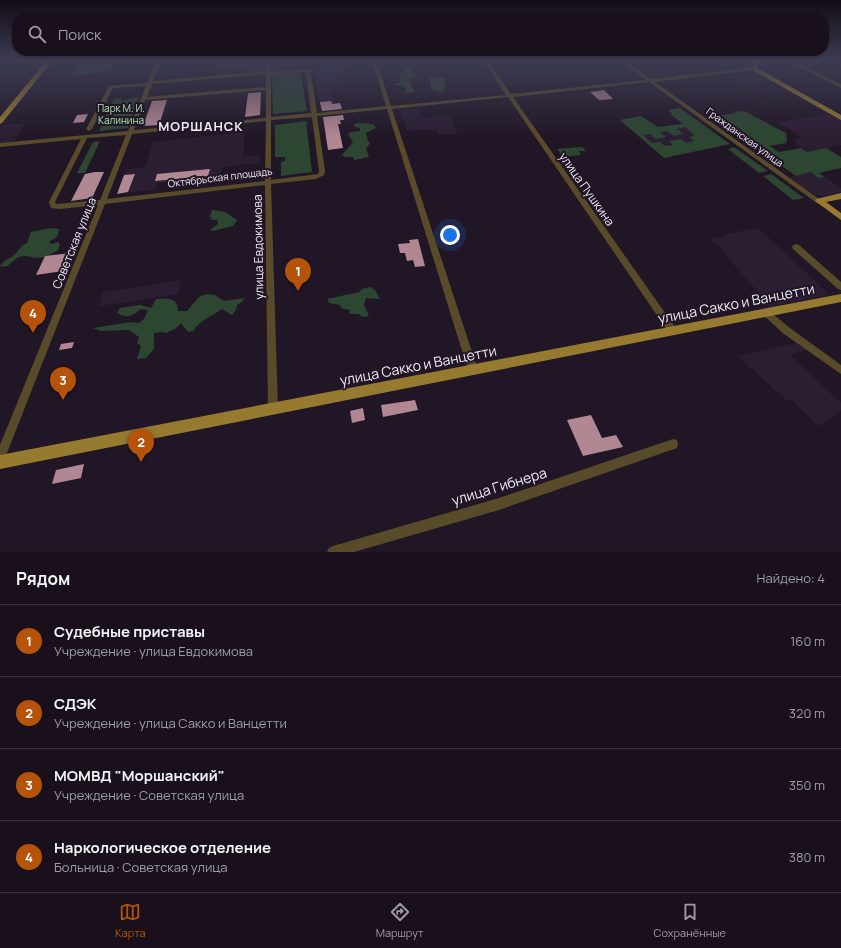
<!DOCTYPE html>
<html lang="ru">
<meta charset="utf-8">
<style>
body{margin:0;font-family:Manrope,sans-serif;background:#261e29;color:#f1f3f6}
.you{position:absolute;left:450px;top:235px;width:14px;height:14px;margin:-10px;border:3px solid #fff;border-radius:50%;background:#1a73e8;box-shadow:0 0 0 6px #1a73e833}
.badge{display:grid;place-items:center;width:26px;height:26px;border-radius:50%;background:#b45309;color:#fff;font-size:13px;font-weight:700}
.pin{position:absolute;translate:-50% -33px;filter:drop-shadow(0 1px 2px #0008)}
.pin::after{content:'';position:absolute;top:21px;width:14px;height:12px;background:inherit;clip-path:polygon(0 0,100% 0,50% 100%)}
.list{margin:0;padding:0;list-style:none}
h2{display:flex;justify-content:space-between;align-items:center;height:52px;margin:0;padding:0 16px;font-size:17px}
h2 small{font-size:13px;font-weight:400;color:#9f9da3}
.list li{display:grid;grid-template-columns:26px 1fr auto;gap:12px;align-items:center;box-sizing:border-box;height:72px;padding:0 16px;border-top:1px solid #37303b}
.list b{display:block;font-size:15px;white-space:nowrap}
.list p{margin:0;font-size:13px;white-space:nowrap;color:#9f9da3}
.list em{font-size:13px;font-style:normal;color:#9f9da3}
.icon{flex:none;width:22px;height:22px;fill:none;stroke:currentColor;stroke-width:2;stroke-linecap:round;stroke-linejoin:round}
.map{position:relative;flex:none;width:841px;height:552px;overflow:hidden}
.search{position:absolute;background:#19101c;box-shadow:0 1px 3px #0004;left:12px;right:12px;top:12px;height:44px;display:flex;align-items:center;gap:10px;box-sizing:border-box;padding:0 14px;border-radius:16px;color:#9f9da3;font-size:15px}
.sheet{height:340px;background:#19101c}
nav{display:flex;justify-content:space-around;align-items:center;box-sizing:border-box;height:56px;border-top:1px solid #37303b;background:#19101c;font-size:11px;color:#9f9da3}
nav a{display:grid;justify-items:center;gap:2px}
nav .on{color:#b45309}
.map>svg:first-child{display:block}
</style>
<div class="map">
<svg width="841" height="552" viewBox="0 0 841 552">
<rect width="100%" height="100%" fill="#211626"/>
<path fill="#2b1e33" d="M217,60H233L234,63L250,61L251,69L266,66V71L215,76Z
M347,67L349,76L338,77V80L342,79L345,90L331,91L333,100L320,102L314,70Z
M755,73L772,81L740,86L726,76Z
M418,109L422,118L450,115L458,134L439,135L436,129L407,131L400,110Z
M831,114L841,120V145L807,152L792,140L802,137L778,122Z
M641,116L658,127L698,121L730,144L664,158L620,120Z
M25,123L14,142L0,143V127L2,125Z
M245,132L243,157L260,155L259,163L222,167L221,173L217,174L215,183L206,184L208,178H204L157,183L155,190L128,192L135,174L124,175L127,169L145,167L153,142Z
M810,172L819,178L825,177L841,188V192L825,196L816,195L789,178Z
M758,228L822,287L830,295L770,306L723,252L725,251L710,239L727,236L726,234Z
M181,280L179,294L99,306L103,292Z
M796,343L806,350L790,355L841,403V410L819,426L790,399L787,401L738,356Z"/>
<path fill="#2c4631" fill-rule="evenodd" d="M82,60H130L114,62L110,71L72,76Z
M407,66L419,78H409L414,92L405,93L406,88L391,84L399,83L401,74L404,70L400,67Z
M294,73L301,75L307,111L273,114L272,74Z
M431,76L445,78L444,92L434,91L431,88L429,78Z
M143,87L128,128L99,131L114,99L121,98V101L137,97L138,99Z
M680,108L730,144L664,158L620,120L641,116L658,127L683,124L670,114L672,113L668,110ZM685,127L695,136L689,137L694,141L686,143L681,139L669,141L673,145L665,146L660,142L652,143L643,135L650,134L656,139L666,137L660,132L667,131L674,136L684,134L677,129Z
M739,111L746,112L786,133L787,138L786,143L770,146L779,152L801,148L807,152L826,148L841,157V168L819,173L825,177L819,178L810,172L796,176L712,117L735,113L734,112Z
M306,121L312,172L281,176V162L285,161V157H275V125Z
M360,123L373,124L376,128L366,133L368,141L370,143L366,149L369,157L354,160L353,157H345L342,155L353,142L348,134L351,132L360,131V128L355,127L354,124Z
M100,141L85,173H77L93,142Z
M582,147L586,151H578L581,155L563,157L557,149Z
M734,147L768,171L759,173L728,149Z
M771,174L804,198L793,200L763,176Z
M212,210L225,212L237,220L233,226L213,231L210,230L218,224L217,220H212L210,216Z
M51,228L59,229L58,236L49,242L51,244L58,242L60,245L58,250C53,254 43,258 37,258C31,258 26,254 19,257C11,260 10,269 0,266C4,259 11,259 15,254C20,250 21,245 27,243L31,232Z
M370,287L375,290L380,299L366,298L364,305L369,316L363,317L358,314H349L350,310L343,309L339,305L329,303L327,299L359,292L362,289Z
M206,294L215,295L224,301L244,298L243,301L237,305L236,310L232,315L222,309C211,317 201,319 193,331L188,332L181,323L175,329L166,333L162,332L154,333V349L146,358L137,359L141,346L137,343L139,337L129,330L101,331L93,328L132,322L139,323L144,319L148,310L141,309C132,316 128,319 117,313L120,308L140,305L151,308L156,299C167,299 178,296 178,311H187L199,297Z"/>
<path fill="#b28794" d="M604,90L613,99L599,100L590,92Z
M261,92L260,115L245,117L248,93Z
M167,100L159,125L143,126L152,101Z
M331,101L332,104L340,103L342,109L322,111L320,102Z
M88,114L84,122L73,123L77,115Z
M343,115L344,120H340L341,124H338L343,148L328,150L323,117Z
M210,169L208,176L155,181L157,174Z
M95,172H104L92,198L71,201L85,174Z
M135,174L128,192L117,194L124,175Z
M418,239L425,266L415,267L413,260L407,261L405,253H400L398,244L410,243L409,240Z
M71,253L63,271L36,275L45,256Z
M74,342L72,348L59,350L61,344Z
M415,400L418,410L383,417L381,405Z
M363,408L365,420L352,423L350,411Z
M591,415L602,438L616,435L623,447L583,456L567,420Z
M84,464L81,478L52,484L56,470Z"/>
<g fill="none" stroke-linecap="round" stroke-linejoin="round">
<path fill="#584b2a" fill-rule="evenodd" d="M157,60H161L153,81L266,71L267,60H271V72L310,69L317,113L386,106L372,60H376L391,106L506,95L483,60H487L511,94L645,80L619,60H624L651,79L749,68L734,60H739L756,69L754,70L655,82L822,201L819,203H817L649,82L513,97L675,327L676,330L675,333L672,334L669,333L508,97L392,109L478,370L476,373L473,374L470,373L468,370L387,109L317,116L325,171L324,175L316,179L271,184L278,409L277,412L273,414L269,412L268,409L265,185L105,204L5,458L4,462L0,463V445L98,205L60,209L51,208L49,202L81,139L0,147V143L128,131L146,86L113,88L92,129L89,131L86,129L109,86L147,83ZM306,72L311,113L271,117V75ZM266,74V87L147,97L152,84ZM266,90V118L134,130L145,100ZM312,117L319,171L318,174L271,180V120ZM266,121L265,181L107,199L132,134ZM126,135L100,200L56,204L55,202L87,138Z
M786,60H791L841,84V88Z
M796,244L799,245L841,282V290L838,289L793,249L792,247L793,245Z
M765,309L768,310L790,328L841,365V374L784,334L762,314L761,312L762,310Z
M673,439L677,440L678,444L677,448L499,510L354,552H327L329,548L333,546L499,498Z"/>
<path fill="#967a30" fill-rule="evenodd" d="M47,60H53L2,123L0,124V117Z
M755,60H761L757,68L841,115V120L752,70Z
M841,193V199L826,202L841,213V220L815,201L816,199Z
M841,294V302L0,469V455Z"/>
</g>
<linearGradient id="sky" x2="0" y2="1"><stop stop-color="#120c15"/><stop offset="0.44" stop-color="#3d3c52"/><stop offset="1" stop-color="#3d3c52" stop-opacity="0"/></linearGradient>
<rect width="841" height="137" fill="url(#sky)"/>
<g text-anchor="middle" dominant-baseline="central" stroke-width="4" stroke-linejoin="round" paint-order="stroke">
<g font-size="10" fill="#a9e2b4" stroke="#211626">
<text x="121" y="108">Парк М. И.<tspan x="121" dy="12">Калинина</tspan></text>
</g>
<g font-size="10" fill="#f1eaf5" stroke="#211626">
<text transform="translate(745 137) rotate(36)">Гражданская улица</text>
<text transform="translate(220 177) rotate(-7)">Октябрьская площадь</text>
</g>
<g font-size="12" fill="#f1eaf5" stroke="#211626">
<text transform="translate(587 189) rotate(55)">улица Пушкина</text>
<text transform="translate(74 243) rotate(-68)">Советская улица</text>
<text transform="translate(258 247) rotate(-91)">улица Евдокимова</text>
</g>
<g font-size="13" font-weight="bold" letter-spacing="1" fill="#f1eaf5" stroke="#211626">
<text x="201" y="126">МОРШАНСК</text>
</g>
<g font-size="14" fill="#f1eaf5" stroke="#211626">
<text transform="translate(736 303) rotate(-11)">улица Сакко и Ванцетти</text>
<text transform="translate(418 365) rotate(-11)">улица Сакко и Ванцетти</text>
<text transform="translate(499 486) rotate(-17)">улица Гибнера</text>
</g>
</g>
</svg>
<div class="you"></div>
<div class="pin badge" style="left:298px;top:291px">1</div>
<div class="pin badge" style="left:141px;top:462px">2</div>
<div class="pin badge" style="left:63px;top:400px">3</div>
<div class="pin badge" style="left:33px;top:333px">4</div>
<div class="search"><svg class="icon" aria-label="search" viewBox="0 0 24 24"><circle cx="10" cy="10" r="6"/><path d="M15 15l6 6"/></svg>Поиск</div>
</div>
<section class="sheet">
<h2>Рядом<small>Найдено: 4</small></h2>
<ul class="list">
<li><span class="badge">1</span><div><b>Судебные приставы</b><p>Учреждение · улица Евдокимова</p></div><em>160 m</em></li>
<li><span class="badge">2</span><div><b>СДЭК</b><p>Учреждение · улица Сакко и Ванцетти</p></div><em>320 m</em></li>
<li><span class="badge">3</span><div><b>МОМВД &quot;Моршанский&quot;</b><p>Учреждение · Советская улица</p></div><em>350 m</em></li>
<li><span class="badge">4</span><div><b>Наркологическое отделение</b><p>Больница · Советская улица</p></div><em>380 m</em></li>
</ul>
</section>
<nav>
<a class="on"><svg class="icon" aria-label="map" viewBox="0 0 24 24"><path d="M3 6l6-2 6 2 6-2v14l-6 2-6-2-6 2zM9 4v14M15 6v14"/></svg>Карта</a>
<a><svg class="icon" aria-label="directions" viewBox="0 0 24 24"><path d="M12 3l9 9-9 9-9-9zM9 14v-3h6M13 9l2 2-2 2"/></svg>Маршрут</a>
<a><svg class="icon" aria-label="saved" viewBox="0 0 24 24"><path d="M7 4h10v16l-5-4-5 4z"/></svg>Сохранённые</a>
</nav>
